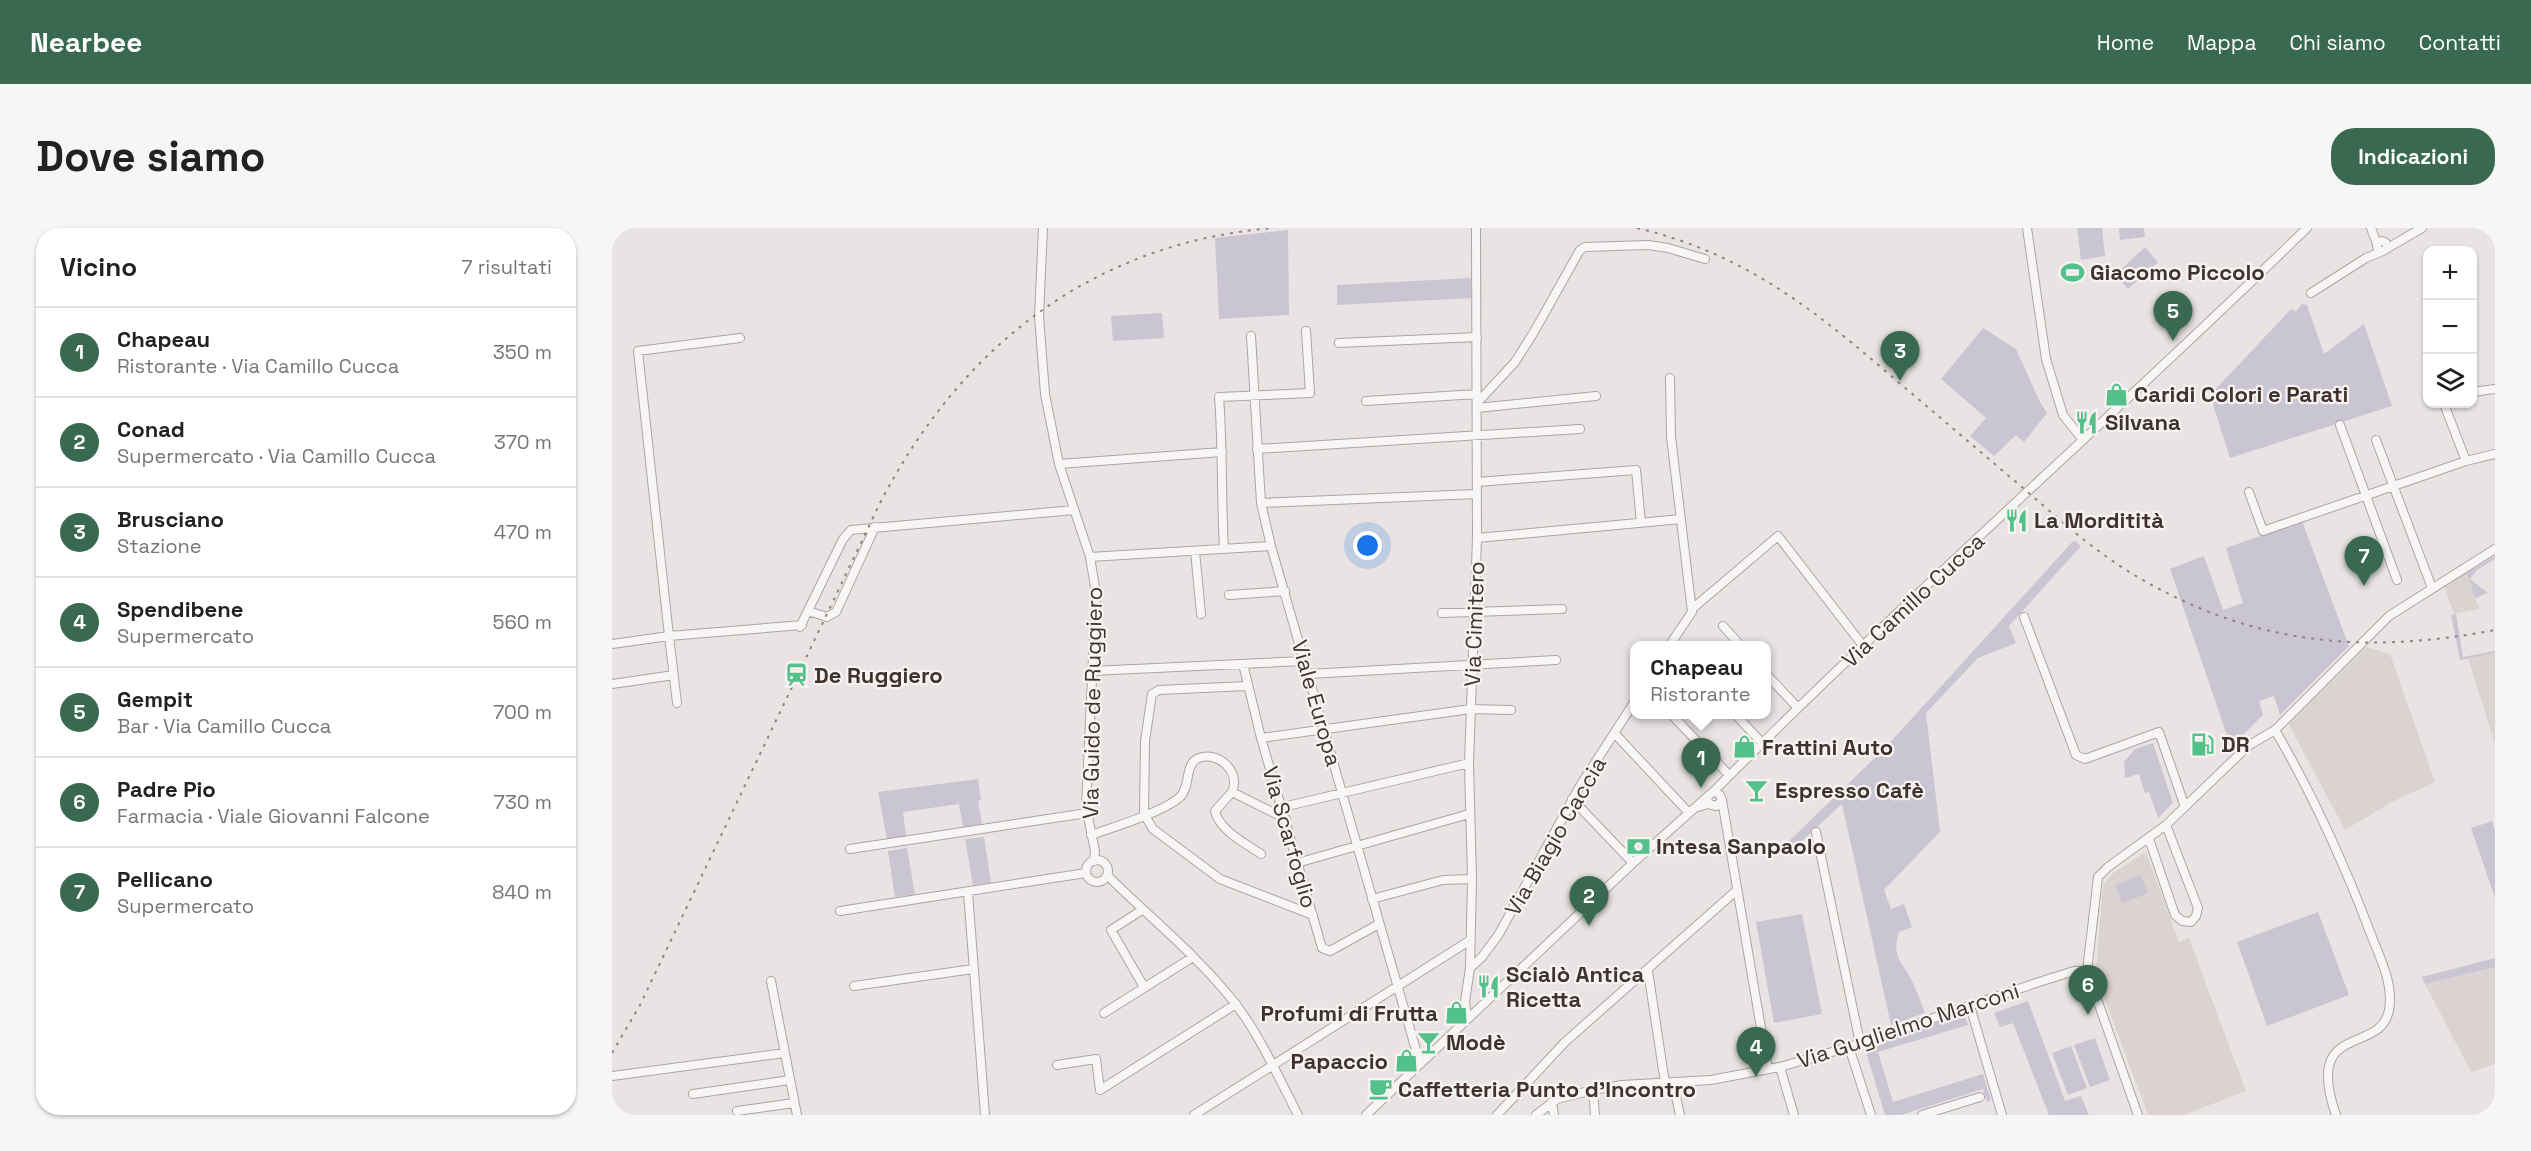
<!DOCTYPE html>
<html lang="it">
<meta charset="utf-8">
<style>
body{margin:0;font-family:"Space Grotesk",sans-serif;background:#f6f6f6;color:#222}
.controls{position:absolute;right:18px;top:18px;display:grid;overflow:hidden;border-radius:12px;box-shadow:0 2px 4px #0004}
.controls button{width:54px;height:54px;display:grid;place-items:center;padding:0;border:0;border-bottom:2px solid #e0e0e0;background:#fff;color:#222;font:30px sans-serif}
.you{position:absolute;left:756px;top:318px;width:21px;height:21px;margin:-15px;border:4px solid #fff;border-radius:50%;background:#1a73e8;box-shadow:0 0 0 9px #1a73e833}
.badge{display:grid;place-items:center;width:39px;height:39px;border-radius:50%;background:#396a51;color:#fff;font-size:20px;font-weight:700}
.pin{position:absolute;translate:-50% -50px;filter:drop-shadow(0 2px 3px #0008)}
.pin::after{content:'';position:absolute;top:32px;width:21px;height:18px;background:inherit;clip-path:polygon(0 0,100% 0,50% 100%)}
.popup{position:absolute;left:1018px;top:413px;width:141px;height:78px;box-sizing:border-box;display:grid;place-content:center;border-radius:12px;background:#fff;filter:drop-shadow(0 2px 4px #0005);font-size:20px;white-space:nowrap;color:#767676}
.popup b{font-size:22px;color:#222}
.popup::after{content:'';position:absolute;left:50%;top:100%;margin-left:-12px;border:12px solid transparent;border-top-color:#fff}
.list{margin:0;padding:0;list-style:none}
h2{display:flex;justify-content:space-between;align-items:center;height:78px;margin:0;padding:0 24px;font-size:26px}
h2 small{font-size:20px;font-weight:400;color:#767676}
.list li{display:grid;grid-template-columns:39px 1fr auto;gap:18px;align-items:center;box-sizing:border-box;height:90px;padding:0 24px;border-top:2px solid #e0e0e0}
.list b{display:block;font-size:22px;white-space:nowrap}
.list p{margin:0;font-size:20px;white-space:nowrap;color:#767676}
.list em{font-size:20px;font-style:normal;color:#767676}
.icon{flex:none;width:33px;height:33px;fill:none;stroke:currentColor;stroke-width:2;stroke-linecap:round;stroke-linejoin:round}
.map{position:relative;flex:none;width:1883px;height:887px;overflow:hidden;border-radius:24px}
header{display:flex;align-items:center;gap:36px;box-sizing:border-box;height:84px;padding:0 30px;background:#396a51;color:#fff}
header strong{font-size:28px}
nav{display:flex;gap:33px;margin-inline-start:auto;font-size:21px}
.intro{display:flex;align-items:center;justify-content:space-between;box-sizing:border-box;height:144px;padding:0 36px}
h1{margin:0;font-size:42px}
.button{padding:15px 27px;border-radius:24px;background:#396a51;color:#fff;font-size:21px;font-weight:700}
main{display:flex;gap:36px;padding:0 36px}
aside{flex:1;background:#fff;border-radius:24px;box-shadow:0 2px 4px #0004}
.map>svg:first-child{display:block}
</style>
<header>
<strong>Nearbee</strong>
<nav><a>Home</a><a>Mappa</a><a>Chi siamo</a><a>Contatti</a></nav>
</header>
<div class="intro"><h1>Dove siamo</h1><a class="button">Indicazioni</a></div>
<main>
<aside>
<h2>Vicino<small>7 risultati</small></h2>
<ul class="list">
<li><span class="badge">1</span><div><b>Chapeau</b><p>Ristorante · Via Camillo Cucca</p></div><em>350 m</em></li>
<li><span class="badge">2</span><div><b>Conad</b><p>Supermercato · Via Camillo Cucca</p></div><em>370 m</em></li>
<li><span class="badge">3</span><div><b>Brusciano</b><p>Stazione</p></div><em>470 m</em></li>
<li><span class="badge">4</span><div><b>Spendibene</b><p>Supermercato</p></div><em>560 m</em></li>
<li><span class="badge">5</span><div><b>Gempit</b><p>Bar · Via Camillo Cucca</p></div><em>700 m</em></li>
<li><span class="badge">6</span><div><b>Padre Pio</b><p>Farmacia · Viale Giovanni Falcone</p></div><em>730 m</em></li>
<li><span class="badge">7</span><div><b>Pellicano</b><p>Supermercato</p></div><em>840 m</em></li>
</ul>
</aside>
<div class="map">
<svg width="1883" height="887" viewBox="0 0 1883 887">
<rect width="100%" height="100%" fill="#e9e4e3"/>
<path fill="#dbd3d1" d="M1853,340L1867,381L1842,386L1831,355Z
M1754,419L1778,426L1823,554L1780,574L1733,602L1676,495Z
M1883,425V516L1856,430Z
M1534,624L1567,714L1577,710L1634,863L1572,887H1536L1487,756L1484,741L1491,657L1501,645Z
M1883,739V836L1859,844L1813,756Z"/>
<path fill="#cac5d2" d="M1465,0H1490L1493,28L1469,32Z
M1507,0H1532L1533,9L1508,12Z
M676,2L677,87L607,91L603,10Z
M1533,19L1546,34L1516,61L1503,47Z
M859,50V70L725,77V57Z
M1690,76L1695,77L1712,126L1752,96L1780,178L1618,230L1598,167L1679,81L1684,83Z
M550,85L552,110L501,113L499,88Z
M1371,100L1404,121L1428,174L1435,185L1412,214L1404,207L1382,228L1358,208L1374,190L1329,151Z
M1690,293L1737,418L1668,487L1662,468L1647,473L1651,487L1619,519L1558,341L1592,328L1611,382L1631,375L1614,320Z
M1462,312L1469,318L1397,398L1404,415L1366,430L1314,485L1328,604L1272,662L1279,681L1292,676L1300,699L1287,704C1279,730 1290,733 1300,753C1305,763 1309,774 1313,785L1279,797L1230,576L1177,625L1175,615L1274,519Z
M1883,328V331L1865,342L1858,351L1876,365L1863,370L1855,345Z
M1844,386L1851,429L1883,423V425L1848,432L1839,387Z
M1541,515L1561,575L1546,590L1537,564L1533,565L1527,546L1513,550L1512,534L1523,521Z
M366,551L369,572L366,573L370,597L351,599L347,576L291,584L294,608L275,611L266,564Z
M1880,593L1883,603V670L1859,600Z
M372,609L379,655L361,657L353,611Z
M295,620L303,666L283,669L276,623Z
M1529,647L1536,665L1510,675L1503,657Z
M1706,684L1737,767L1655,798L1625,714Z
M1190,686L1210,786L1162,795L1144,694Z
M1883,730V739L1813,756L1810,749Z
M1416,773L1453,873L1469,868L1477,887H1437L1401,795L1388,799L1382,785Z
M1351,784L1356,797L1266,824L1281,874L1371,846L1379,872L1375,874L1371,861L1289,887H1273L1252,817Z
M1483,810L1498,852L1478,859L1462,817Z
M1459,818L1475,860L1456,867L1440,825Z"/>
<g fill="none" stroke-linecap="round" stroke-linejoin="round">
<defs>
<path id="minor" d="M431,0L427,88L433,166L447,236L478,329L484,365L474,579L483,623L482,633
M1415,0L1434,131L1451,187L1471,212
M1759,0L1765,16
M1765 18a5 5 0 1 1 10 0a5 5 0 1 1-10 0Z
M1774,21L1810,0
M1699,65L1754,30L1771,23
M639,108L649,275L659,318L808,836
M128,110L26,123L57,408L190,397
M727,115L865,109
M1860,164L1883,161
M754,173L865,166
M866,174L903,134L922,104L968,22L973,19L1036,17L1056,20L1093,31
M1832,176L1854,233
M865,180L984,168
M1728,197L1785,352
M1764,212L1820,360
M645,221L968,201
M447,236L610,224
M865,254L1024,242L1029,295
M1637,264L1651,303L1854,233L1883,226
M649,275L864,266
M865,310L1069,291
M612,321C609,270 611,220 607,169L698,165L694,103
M583,323L589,386
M478,329L659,318
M617,367L673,363
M1080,381L1166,308L1252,419
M196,383L215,389L224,384L263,299
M830,385L950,381
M1412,389L1464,527L1473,531L1547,504L1573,579
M1111,398L1129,418
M188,399L231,311L239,302L462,282
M0,416L57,408L65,475
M1057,418L1080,384L1059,209L1058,150
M631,436L649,510L710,720L718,723L767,696
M480,443L692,433
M697,446L944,432
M1155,447L1186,480
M0,456L62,447
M635,458L547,462L540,466L533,513L532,586L541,601L608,651L701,687
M1059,486L1117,547
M1123,486L1150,515
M1663,502C1702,569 1730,630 1758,704C1767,728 1782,755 1777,782C1769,828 1691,792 1724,887
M1005,508L1077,585
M649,510L859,481L899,482
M1102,563C1294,370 1500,190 1695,0
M620,564L603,583C607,602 633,615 649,626
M960,571L1021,635
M1110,572L1156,841
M671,579L857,535
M1086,579L1096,576L1105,578L1110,572L1108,567L1102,563L1095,569L1096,576
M1204,604L1248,815
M479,607C502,599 551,584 568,569C579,559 572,535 587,530C606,523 629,543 620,564L674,591
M1537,611L1563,687L1570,693L1579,694L1584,688L1586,680L1554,597
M238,621L475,585
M474 643a11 11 0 1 1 22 0a11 11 0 1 1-22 0Z
M685,635L857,586
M495,647C537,689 585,727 622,774C646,804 668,852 686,887
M356,664L373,887
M760,671L831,652L860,651
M530,682L499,702L532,759
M228,683L474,645
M858,740L870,729L887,706L968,558L1023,473
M1036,743L1053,855
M159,753L185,887
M242,758L361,741
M1358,778L1390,887
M492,785L581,729
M858,789L854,783L853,773L858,740L860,651L857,535L865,310L864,0
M1237,819L1259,887
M445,837L484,831L488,862L624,776
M1168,839L1182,887
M0,848L173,825
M1061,855L1068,887
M981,862L983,887
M81,866L178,852
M940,874L942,887
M125,883L182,875
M582,887L857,713
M754,887L1021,635L1095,569
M885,887L953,814L1125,662
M924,887L945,871L981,862L1010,857L1099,852L1168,839L1237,819L1427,754L1462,743H1475
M1310,887L1368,869
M1526,887L1475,743L1486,649L1496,639L1554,597L1636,518L1663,502L1777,388L1883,321"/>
</defs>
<use href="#minor" stroke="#aca4a1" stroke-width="10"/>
<use href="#minor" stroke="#f8f6f5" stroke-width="8"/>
<path stroke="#91837e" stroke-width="2" stroke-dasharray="3 6" stroke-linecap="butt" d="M1025,0C1126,24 1194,75 1271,141C1318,181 1364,220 1411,260C1447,291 1483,324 1524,348C1640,417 1753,427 1883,402
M0,825L28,777L268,275C350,117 481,15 661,0"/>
</g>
<defs>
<symbol id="stadium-bare" viewBox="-9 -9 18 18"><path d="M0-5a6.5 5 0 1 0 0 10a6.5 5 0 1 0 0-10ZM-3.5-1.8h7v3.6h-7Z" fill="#55c18a" stroke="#f7f3f2" stroke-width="2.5" paint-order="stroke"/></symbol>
<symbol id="shop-bare" viewBox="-9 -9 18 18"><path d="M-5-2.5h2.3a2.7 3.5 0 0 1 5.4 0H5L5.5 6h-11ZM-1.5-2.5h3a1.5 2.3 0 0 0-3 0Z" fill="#55c18a" stroke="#f7f3f2" stroke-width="2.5" paint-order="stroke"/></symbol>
<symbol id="restaurant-bare" viewBox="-9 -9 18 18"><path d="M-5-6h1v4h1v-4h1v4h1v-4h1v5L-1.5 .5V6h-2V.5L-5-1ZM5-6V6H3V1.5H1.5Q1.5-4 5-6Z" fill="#55c18a" stroke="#f7f3f2" stroke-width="2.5" paint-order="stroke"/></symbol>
<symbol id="station-bare" viewBox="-9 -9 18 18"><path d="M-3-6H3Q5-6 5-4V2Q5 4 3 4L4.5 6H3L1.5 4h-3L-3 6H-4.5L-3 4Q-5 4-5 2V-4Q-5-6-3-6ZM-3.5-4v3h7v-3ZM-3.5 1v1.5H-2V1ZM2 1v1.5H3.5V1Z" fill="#55c18a" stroke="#f7f3f2" stroke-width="2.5" paint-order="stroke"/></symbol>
<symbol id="fuel-bare" viewBox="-9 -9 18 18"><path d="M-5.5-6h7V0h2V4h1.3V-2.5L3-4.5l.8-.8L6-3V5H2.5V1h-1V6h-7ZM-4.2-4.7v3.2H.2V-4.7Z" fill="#55c18a" stroke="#f7f3f2" stroke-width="2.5" paint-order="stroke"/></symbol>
<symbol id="bar-bare" viewBox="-9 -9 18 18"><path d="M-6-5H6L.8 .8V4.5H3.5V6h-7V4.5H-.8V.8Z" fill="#55c18a" stroke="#f7f3f2" stroke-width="2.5" paint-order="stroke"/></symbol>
<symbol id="bank-bare" viewBox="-9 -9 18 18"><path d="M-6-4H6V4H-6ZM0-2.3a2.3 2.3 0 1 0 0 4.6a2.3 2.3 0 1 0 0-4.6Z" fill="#55c18a" stroke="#f7f3f2" stroke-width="2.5" paint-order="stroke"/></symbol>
<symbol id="cafe-bare" viewBox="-9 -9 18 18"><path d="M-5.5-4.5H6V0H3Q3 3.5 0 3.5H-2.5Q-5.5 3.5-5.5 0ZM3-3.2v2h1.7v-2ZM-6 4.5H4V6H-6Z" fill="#55c18a" stroke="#f7f3f2" stroke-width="2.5" paint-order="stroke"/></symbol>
</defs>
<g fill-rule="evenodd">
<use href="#stadium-bare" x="1444" y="28" width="33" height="33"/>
<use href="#shop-bare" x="1488" y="150" width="33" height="33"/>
<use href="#restaurant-bare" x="1458" y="178" width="33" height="33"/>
<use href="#restaurant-bare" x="1388" y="276" width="33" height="33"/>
<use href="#station-bare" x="168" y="430" width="33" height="33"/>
<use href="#fuel-bare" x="1574" y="500" width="33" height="33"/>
<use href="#shop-bare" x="1116" y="502" width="33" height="33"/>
<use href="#bar-bare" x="1128" y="546" width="33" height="33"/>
<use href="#bank-bare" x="1010" y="602" width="33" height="33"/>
<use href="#restaurant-bare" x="860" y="742" width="33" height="33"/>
<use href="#shop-bare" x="828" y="768" width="33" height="33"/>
<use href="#bar-bare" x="800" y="798" width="33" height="33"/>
<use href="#shop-bare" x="778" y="816" width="33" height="33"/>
<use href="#cafe-bare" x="752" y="844" width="33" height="33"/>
</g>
<g text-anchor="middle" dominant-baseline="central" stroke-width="4.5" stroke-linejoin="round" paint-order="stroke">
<g font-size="22" font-weight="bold" fill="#40322c" stroke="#f7f3f2" text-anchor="start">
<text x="1478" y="44">Giacomo Piccolo</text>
<text x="1522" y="166">Caridi Colori e Parati</text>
<text x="1493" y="194">Silvana</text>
<text x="1422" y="292">La Morditità</text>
<text x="202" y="447">De Ruggiero</text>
<text x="1609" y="516">DR</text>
<text x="1150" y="519">Frattini Auto</text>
<text x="1163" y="562">Espresso Cafè</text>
<text x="1044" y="618">Intesa Sanpaolo</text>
<text x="894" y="746">Scialò Antica<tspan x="894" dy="25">Ricetta</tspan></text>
<text x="826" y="785" text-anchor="end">Profumi di Frutta</text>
<text x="834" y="814">Modè</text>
<text x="776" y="833" text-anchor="end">Papaccio</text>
<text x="786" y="861">Caffetteria Punto d'Incontro</text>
</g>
<g font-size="22" fill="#40322c" stroke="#f7f3f2">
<text transform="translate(1301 372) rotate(-43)">Via Camillo Cucca</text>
<text transform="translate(862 396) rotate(-88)">Via Cimitero</text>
<text transform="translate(480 475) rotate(-89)">Via Guido de Ruggiero</text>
<text transform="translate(705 475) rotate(74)">Viale Europa</text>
<text transform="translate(943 608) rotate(-60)">Via Biagio Caccia</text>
<text transform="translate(678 609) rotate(74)">Via Scarfoglio</text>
<text transform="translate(1296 797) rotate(-18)">Via Guglielmo Marconi</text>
</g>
</g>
</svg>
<div class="controls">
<button>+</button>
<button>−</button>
<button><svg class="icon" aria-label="layers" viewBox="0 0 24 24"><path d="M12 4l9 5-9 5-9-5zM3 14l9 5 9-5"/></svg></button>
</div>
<div class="you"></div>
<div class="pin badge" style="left:1089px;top:560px">1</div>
<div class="popup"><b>Chapeau</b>Ristorante</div>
<div class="pin badge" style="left:977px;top:698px">2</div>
<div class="pin badge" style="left:1288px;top:153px">3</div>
<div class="pin badge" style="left:1144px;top:849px">4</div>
<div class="pin badge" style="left:1561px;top:113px">5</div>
<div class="pin badge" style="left:1476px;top:787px">6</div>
<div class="pin badge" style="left:1752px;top:358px">7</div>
</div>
</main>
